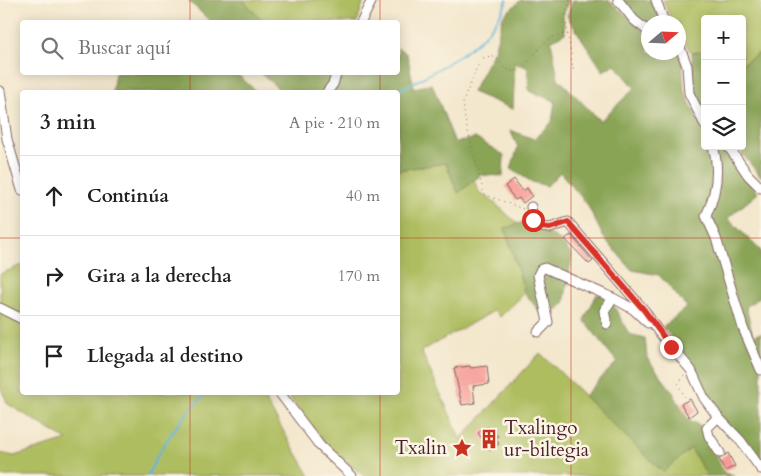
<!DOCTYPE html>
<html lang="es">
<meta charset="utf-8">
<style>
body{margin:0;font-family:Cardo,serif;background:#f2f2f2;color:#202124}
.controls{position:absolute;right:15px;top:15px;display:grid;overflow:hidden;border-radius:5px;box-shadow:0 2px 12px #0003}
.controls button{width:45px;height:45px;display:grid;place-items:center;padding:0;border:0;border-bottom:1px solid #e0e0e0;background:#fff;color:#202124;font:25px sans-serif}
.compass{position:absolute;left:641px;top:15px;width:45px;height:45px;border-radius:50%;background:#fff;box-shadow:0 2px 12px #0003;rotate:71deg}
.stop{position:absolute;width:15px;height:15px;margin:-11px;border:4px solid #d93025;border-radius:50%;background:#fff}
.stop.end{background:#d93025;border-color:#fff;box-shadow:0 1px 5px #0008}
.list{margin:0;padding:0;list-style:none}
h2{display:flex;justify-content:space-between;align-items:center;height:65px;margin:0;padding:0 20px;font-size:21px}
h2 small{font-size:16px;font-weight:400;color:#757577}
.list li{display:grid;grid-template-columns:32px 1fr auto;gap:15px;align-items:center;box-sizing:border-box;height:80px;padding:0 20px;border-top:1px solid #e0e0e0}
.list b{display:block;font-size:19px;white-space:nowrap}
.list em{font-size:16px;font-style:normal;color:#757577}
.icon{flex:none;width:28px;height:28px;fill:none;stroke:currentColor;stroke-width:2;stroke-linecap:round;stroke-linejoin:round}
.map{position:relative;flex:none;width:761px;height:476px;overflow:hidden}
.search{position:absolute;background:#fff;box-shadow:0 2px 12px #0003;left:20px;top:20px;width:380px;height:55px;display:flex;align-items:center;gap:12px;box-sizing:border-box;padding:0 18px;border-radius:5px;color:#757577;font-size:19px}
.panel{position:absolute;background:#fff;box-shadow:0 2px 12px #0003;left:20px;top:90px;width:380px;height:305px;border-radius:5px}
.map>svg:first-child{display:block}
</style>
<div class="map">
<svg width="761" height="476" viewBox="0 0 761 476">
<rect width="100%" height="100%" fill="#fcf5e5"/>
<filter id="ink" filterUnits="userSpaceOnUse"><feTurbulence type="fractalNoise" baseFrequency=".02" numOctaves="2"/><feDisplacementMap in="SourceGraphic" scale="10" xChannelSelector="R" yChannelSelector="G"/><feConvolveMatrix kernelMatrix="1 2 1 2 8 2 1 2 1" color-interpolation-filters="sRGB"/></filter>
<filter id="wash" filterUnits="userSpaceOnUse"><feTurbulence type="fractalNoise" baseFrequency=".0096" numOctaves="4" result="noise"/><feDisplacementMap in="SourceGraphic" scale="20" xChannelSelector="R" yChannelSelector="G"/><feGaussianBlur stdDeviation="1.12" result="paint"/><feColorMatrix in="noise" values="0 0 0 0 0 0 0 0 0 0 0 0 0 0 0 0 0 1.4 0 .05"/><feComposite in="paint" operator="in"/></filter>
<g filter="url(#wash)">
<rect width="100%" height="100%" fill="#f3e7cc"/>
<path fill="#aebd60" stroke="#7c6e46" d="M243,0H364L357,22H263Z
M663,0H761V52L742,64V19H705V59L702,51L692,53L679,34L678,22H672Z
M446,163L458,193L474,180L480,194L489,198L518,224L505,229L525,293L500,317L494,311L421,351L461,439L540,353L663,471L691,448L707,476H364L331,450L286,393L398,392V170Z
M22,265V392L261,393L310,476H0V453L14,456L67,440L8,404L0,387V274Z"/>
<path fill="#8aa456" stroke="#6a6240" d="M188,0H243L263,22H211Z
M521,0H569L563,16L565,33L551,41L558,78L600,121L635,88L615,64L603,71L567,16L573,0H608L648,34V52L678,53L682,55L684,90L697,118L705,128V146H720L758,193L728,218L761,251V296L746,307L753,336L761,333V462L720,416L679,347L663,327L687,307L659,275L632,270L604,238L587,204L560,172L547,186L532,182L511,169L518,147L510,130L534,139L552,122L555,101L529,91L528,68L515,62L513,109L472,92L494,51L503,16Z
M620,0H653L661,22H648V27L636,18Z
M398,48L407,54L414,88L432,84L455,143L475,138L504,155L503,176L481,175L458,193L446,163L398,170V92H282L261,73L321,72L339,75L340,72H398Z
M702,51L705,59V112L694,91L692,53Z
M761,52V177L736,146H742V64Z
M115,73H236L257,92H112Z
M526,221L557,238L572,255L564,304L551,315H542L525,293L505,228Z
M597,294L610,299L629,334L645,338L647,358L672,391L687,418L703,428L724,473L734,476H707L691,448L663,472L584,396L617,362L584,320Z"/>
<g fill="none" stroke-linecap="round" stroke-linejoin="round">
<path stroke="#5eb4da" stroke-width="2" d="M396,92C436,70 491,46 507,0
M147,476C162,445 182,415 208,392"/>
</g>
<g id="blocks">
<path fill="#f69c98" d="M514,179L523,191L527,188L532,196L523,203L519,198L515,200L505,186Z
M571,235L593,261L589,264L565,239Z
M470,366L471,368L487,366L489,384L473,386L475,403L462,405L454,368Z
M690,399L697,411L689,417L681,404Z
M487,427L498,436L495,438L499,444L490,450L478,433Z
M728,453L735,466L725,471L719,459Z"/>
</g>
</g>
<g filter="url(#ink)">
<use href="#blocks" fill-opacity="0" stroke="#856563" stroke-width="1"/>
<g fill="none" stroke-linecap="round" stroke-linejoin="round">
<defs>
<path id="minor" d="M618,0L634,20L648,31
M656,0L664,22
M361,22L372,0
M678,42L687,66L689,93L705,125
M0,91L7,139L22,190
M327,92L333,84L337,72
M713,146C720,170 716,194 706,216L716,238L743,328L761,370
M728,146L748,175L761,188
M531,207L533,220L540,227L550,228L568,222L644,310L658,331L691,370L704,398L718,417L740,440L761,469
M0,308L22,319
M607,324L604,311L613,298
M538,332L548,322L538,275L541,269L545,268L613,298L633,309L648,323
M279,392L320,446L352,476
M718,417L707,428L709,436L720,453"/>
</defs>
<use href="#minor" stroke="#856563" stroke-width="11"/>
<path stroke="#856563" stroke-width="1" stroke-dasharray="1 4" stroke-linecap="butt" d="M570,0L565,16L574,74
M523,209L484,194L465,120L463,102L477,67L483,58L490,56L497,58L504,68L514,72C537,63 538,34 568,34
M684,375L678,384L685,397"/>
<use href="#minor" stroke="#fff" stroke-width="9"/>
</g>
</g>
<g fill="none" stroke-linecap="round" stroke-linejoin="round" filter="url(#ink)">
<path stroke="#d93025" stroke-width="6" d="M533,220L540,227L550,228L568,222L644,310L671,347"/>
</g>
<path fill="none" stroke="#c8321e" stroke-width="1" stroke-opacity="0.55" d="M190,0V22M380,0V22M571,0V476M190,72V92M380,72V92M0,238H22M398,238H761M190,392V476M380,392V476"/>
<defs>
<symbol id="building-bare" viewBox="-9 -9 18 18"><path d="M-4-6H4V6H1V3H-1V6H-4ZM-2.5-4.3h1.7v1.8h-1.7ZM.8-4.3h1.7v1.8H.8ZM-2.5-1h1.7V.8h-1.7ZM.8-1h1.7V.8H.8Z" fill="#c8321e" stroke="#fcf5e5" stroke-width="2.5" paint-order="stroke"/></symbol>
<symbol id="sight-bare" viewBox="-9 -9 18 18"><path d="M0-6L1.8-2.2L6-1.7L2.9 1.2L3.7 5.4L0 3.3L-3.7 5.4L-2.9 1.2L-6-1.7L-1.8-2.2Z" fill="#c8321e" stroke="#fcf5e5" stroke-width="2.5" paint-order="stroke"/></symbol>
</defs>
<g fill-rule="evenodd">
<use href="#building-bare" x="475" y="425" width="28" height="28"/>
<use href="#sight-bare" x="448" y="434" width="28" height="28"/>
</g>
<g text-anchor="middle" dominant-baseline="central" stroke-width="5" stroke-linejoin="round" paint-order="stroke">
<g font-size="19" fill="#4a1f2b" stroke="#fcf5e5" text-anchor="start">
<text x="504" y="428">Txalingo<tspan x="504" dy="22">ur-biltegia</tspan></text>
<text x="447" y="448" text-anchor="end">Txalin</text>
</g>
</g>
</svg>
<div class="controls">
<button>+</button>
<button>−</button>
<button><svg class="icon" aria-label="layers" viewBox="0 0 24 24"><path d="M12 4l9 5-9 5-9-5zM3 14l9 5 9-5"/></svg></button>
</div>
<svg class="compass" viewBox="-18 -18 36 36"><path d="M0-13l5 13h-10z" fill="#e53935"/><path d="M0 13l5-13h-10z" fill="#757577"/></svg>
<div class="stop" style="left:533px;top:220px"></div>
<div class="stop end" style="left:671px;top:347px"></div>
<div class="search"><svg class="icon" aria-label="search" viewBox="0 0 24 24"><circle cx="10" cy="10" r="6"/><path d="M15 15l6 6"/></svg>Buscar aquí</div>
<section class="panel">
<h2>3 min<small>A pie · 210 m</small></h2>
<ul class="list">
<li><svg class="icon" aria-label="ahead" viewBox="0 0 24 24"><path d="M12 20V5M6 11l6-6 6 6"/></svg><div><b>Continúa</b></div><em>40 m</em></li>
<li><svg class="icon" aria-label="right" viewBox="0 0 24 24"><path d="M7 20v-9h11M14 6l5 5-5 5"/></svg><div><b>Gira a la derecha</b></div><em>170 m</em></li>
<li><svg class="icon" aria-label="arrive" viewBox="0 0 24 24"><path d="M6 21V4h12l-3 4 3 4H6"/></svg><div><b>Llegada al destino</b></div></li>
</ul>
</section>
</div>
